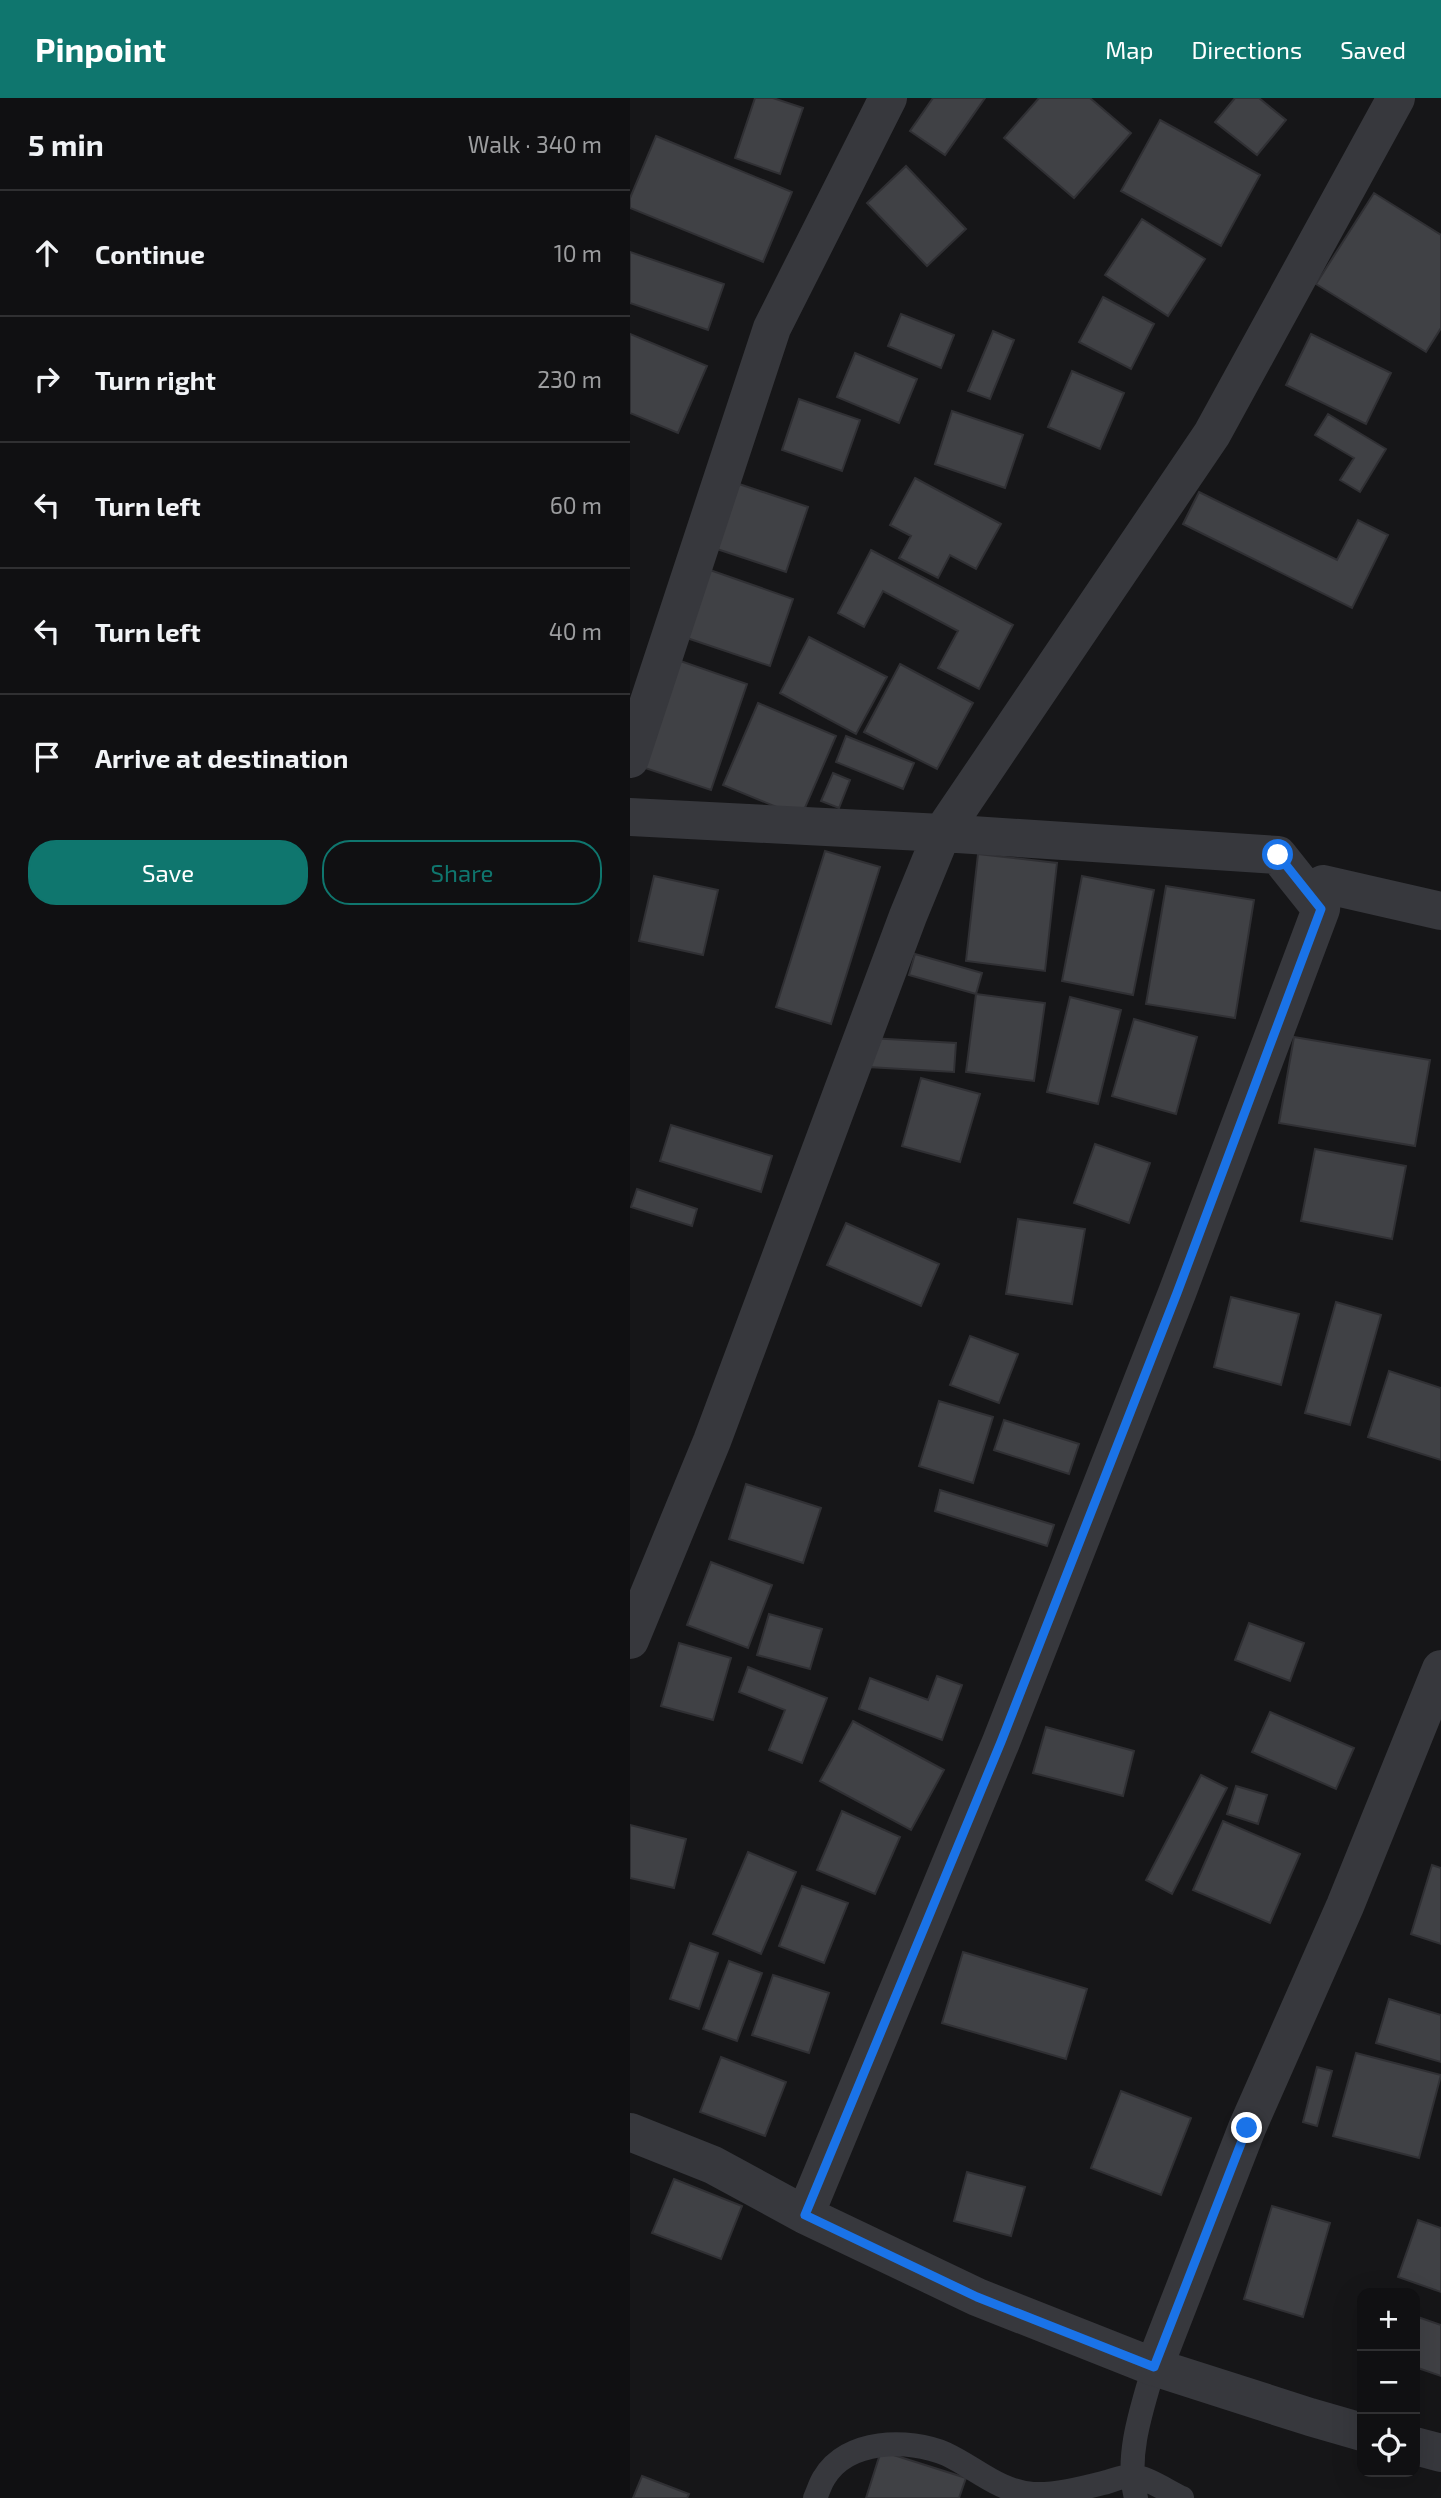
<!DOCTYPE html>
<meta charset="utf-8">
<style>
body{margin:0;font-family:"Exo 2",sans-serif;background:#1e1e20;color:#f1f3f6}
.controls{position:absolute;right:21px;bottom:21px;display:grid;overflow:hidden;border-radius:14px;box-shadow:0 7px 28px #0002}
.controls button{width:63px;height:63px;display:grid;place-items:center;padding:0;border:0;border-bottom:2px solid #303032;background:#101012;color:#f1f3f6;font:35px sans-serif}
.stop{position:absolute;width:21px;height:21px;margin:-16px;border:5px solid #1a73e8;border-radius:50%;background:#fff}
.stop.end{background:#1a73e8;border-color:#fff;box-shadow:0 2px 7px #0008}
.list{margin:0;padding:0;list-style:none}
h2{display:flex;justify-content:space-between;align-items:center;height:91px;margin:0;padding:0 28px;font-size:30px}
h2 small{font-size:23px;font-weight:400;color:#9c9d9f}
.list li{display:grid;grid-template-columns:46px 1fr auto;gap:21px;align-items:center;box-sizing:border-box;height:126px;padding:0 28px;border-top:2px solid #303032}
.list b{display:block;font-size:26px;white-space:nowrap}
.list em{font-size:23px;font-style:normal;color:#9c9d9f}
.actions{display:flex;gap:14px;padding:21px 28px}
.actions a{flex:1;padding:16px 0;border:2px solid #0f766e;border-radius:28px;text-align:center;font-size:24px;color:#0f766e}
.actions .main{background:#0f766e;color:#fff}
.icon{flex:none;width:38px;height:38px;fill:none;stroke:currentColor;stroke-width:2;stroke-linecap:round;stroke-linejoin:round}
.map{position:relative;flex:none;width:811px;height:2400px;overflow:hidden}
header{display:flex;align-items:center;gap:42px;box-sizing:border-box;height:98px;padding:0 35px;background:#0f766e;color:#fff}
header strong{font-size:33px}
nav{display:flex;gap:38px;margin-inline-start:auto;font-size:24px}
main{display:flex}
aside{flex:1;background:#101012}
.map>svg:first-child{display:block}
</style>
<header>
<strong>Pinpoint</strong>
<nav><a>Map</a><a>Directions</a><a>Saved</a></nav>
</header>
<main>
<aside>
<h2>5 min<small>Walk · 340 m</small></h2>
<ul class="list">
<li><svg class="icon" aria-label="ahead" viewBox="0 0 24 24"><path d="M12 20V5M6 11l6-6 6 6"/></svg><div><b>Continue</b></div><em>10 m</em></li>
<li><svg class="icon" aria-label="right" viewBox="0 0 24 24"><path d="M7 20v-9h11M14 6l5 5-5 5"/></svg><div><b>Turn right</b></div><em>230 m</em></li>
<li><svg class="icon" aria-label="left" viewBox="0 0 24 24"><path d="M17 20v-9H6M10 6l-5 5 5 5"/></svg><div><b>Turn left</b></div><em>60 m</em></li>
<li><svg class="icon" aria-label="left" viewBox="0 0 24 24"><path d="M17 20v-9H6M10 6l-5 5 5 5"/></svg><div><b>Turn left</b></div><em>40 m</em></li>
<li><svg class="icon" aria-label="arrive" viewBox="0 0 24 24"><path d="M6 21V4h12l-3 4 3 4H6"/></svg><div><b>Arrive at destination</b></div></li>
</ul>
<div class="actions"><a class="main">Save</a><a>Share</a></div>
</aside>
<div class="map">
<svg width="811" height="2400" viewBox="0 0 811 2400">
<rect width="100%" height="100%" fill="#161618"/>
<path fill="#404145" stroke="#303034" stroke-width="2" d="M125,0H143L173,10L150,76L105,60Z
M303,0H355L315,57L280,33Z
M409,0H460L501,35L444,100L374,40Z
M605,0H629L656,22L627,57L585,24Z
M530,22L630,77L591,148L491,93Z
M26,38L162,94L133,164L0,110V100Z
M276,68L336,131L297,168L237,105Z
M744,95L811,137V230L796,254L686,186Z
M512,121L575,161L538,218L475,177Z
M0,154L94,186L78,232L0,205Z
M473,199L524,226L501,271L449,244Z
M271,216L324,237L311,270L258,248Z
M363,233L384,242L360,301L338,293Z
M0,236L77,268L48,335L0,315Z
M681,236L761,275L736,326L656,287Z
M225,255L287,281L269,325L207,299Z
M442,273L494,295L470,351L418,329Z
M169,301L230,322L212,373L152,352Z
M322,313L393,337L375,390L305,366Z
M698,316L756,351L730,394L710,382L724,360L685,337Z
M285,380L371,426L346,471L320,457L308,480L269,460L281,438L260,427Z
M109,386L178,409L156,474L87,451Z
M569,394L707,462L728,422L758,437L722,510L553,426Z
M241,452L383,527L349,591L308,570L328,533L253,493L234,529L208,515Z
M77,471L163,501L140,568L54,539Z
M179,539L257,579L226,636L150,595Z
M36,558L117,586L81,692L0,665Z
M270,566L343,605L307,671L234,634Z
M128,605L206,638L171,719L93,687Z
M216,638L284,665L273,691L206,664Z
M203,675L220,682L209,710L191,703Z
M195,753L250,769L201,926L146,909Z
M348,756L427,765L415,873L336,863Z
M24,778L88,792L73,857L9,843Z
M452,778L524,792L503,897L432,883Z
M536,788L624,802L605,920L516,906Z
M285,856L352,875L346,896L279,877Z
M346,896L415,905L404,983L336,974Z
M440,899L491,912L468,1006L417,994Z
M504,921L567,939L546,1016L482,998Z
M664,939L800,962L785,1048L649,1025Z
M240,940L326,945L324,974L238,969Z
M291,980L350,996L330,1064L272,1048Z
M41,1027L142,1058L131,1094L30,1063Z
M465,1046L520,1065L499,1125L444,1105Z
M685,1051L776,1068L762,1141L671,1123Z
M7,1091L67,1111L62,1128L1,1109Z
M388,1121L455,1131L442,1206L376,1196Z
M216,1125L309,1166L291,1208L197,1167Z
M601,1199L669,1216L651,1287L584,1269Z
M706,1204L751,1217L720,1327L675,1315Z
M340,1238L388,1256L369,1305L320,1287Z
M759,1273L811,1290V1362L738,1339Z
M309,1303L363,1319L343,1385L289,1368Z
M374,1322L449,1346L439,1376L364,1352Z
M116,1386L191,1410L173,1465L99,1441Z
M310,1392L424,1427L417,1448L305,1413Z
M81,1464L142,1487L118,1550L57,1527Z
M139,1516L192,1531L180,1571L127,1557Z
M619,1525L674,1545L660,1583L605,1562Z
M49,1545L101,1560L83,1622L31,1608Z
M118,1569L197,1600L172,1665L139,1652L155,1612L109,1594Z
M307,1578L332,1587L312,1642L229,1611L240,1580L298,1602Z
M640,1614L724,1650L706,1691L622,1654Z
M223,1623L314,1672L281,1732L190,1683Z
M416,1629L504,1653L493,1698L403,1675Z
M571,1677L597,1690L542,1796L516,1782Z
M606,1688L637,1697L628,1726L597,1716Z
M212,1713L270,1739L245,1796L187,1772Z
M593,1723L670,1756L640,1825L563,1792Z
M0,1727L56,1741L44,1790L0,1780Z
M118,1754L166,1774L131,1856L83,1836Z
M802,1767L811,1770V1846L781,1836Z
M172,1788L218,1805L194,1865L149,1848Z
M60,1845L88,1855L69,1911L40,1901Z
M333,1854L457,1891L436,1961L312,1925Z
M99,1863L132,1875L107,1943L73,1931Z
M143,1877L199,1895L179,1955L122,1937Z
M759,1901L811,1917V1964L746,1945Z
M726,1955L811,1977L789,2060L703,2038Z
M91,1959L156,1984L135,2038L70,2014Z
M687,1969L702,1973L687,2028L673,2024Z
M491,1993L561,2020L531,2097L461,2070Z
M337,2074L395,2089L381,2138L324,2123Z
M44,2081L112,2108L91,2161L22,2135Z
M642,2108L700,2125L673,2219L614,2201Z
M788,2122L811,2130V2194L768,2179Z
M785,2218L811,2227V2278L785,2269Z
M251,2353L336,2380L329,2400H236Z
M12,2378L59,2396L57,2400H3Z"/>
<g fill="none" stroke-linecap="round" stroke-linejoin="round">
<path stroke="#37383d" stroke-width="24" d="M185,2400C188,2394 190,2386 194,2380C217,2341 278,2340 316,2356C346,2370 368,2393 403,2396C427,2397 453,2390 477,2384C484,2382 496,2377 503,2378C516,2379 539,2394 552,2400
M506,2400C495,2358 512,2310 524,2269"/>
<path stroke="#37383d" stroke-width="38" d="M0,661L142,230L258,0
M0,719L312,735L648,757L691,811L547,1195L371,1644L175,2117
M691,811L693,786L811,813
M0,1542L82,1343L278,818L312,735L582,336L766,0
M0,2034L83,2067L175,2117L347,2199L524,2269L680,2319L732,2334
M524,2269L617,2030L715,1808L811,1571
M785,2348L811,2355"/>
</g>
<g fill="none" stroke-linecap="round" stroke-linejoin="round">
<path stroke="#1a73e8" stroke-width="9" d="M617,2030L524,2269L347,2199L175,2117L371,1644L547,1195L691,811L648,757"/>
</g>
</svg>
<div class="controls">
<button>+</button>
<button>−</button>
<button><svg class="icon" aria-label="locate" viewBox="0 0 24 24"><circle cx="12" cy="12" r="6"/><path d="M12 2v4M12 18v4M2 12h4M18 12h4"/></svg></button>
</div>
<div class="stop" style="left:648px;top:757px"></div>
<div class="stop end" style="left:617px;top:2030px"></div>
</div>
</main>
